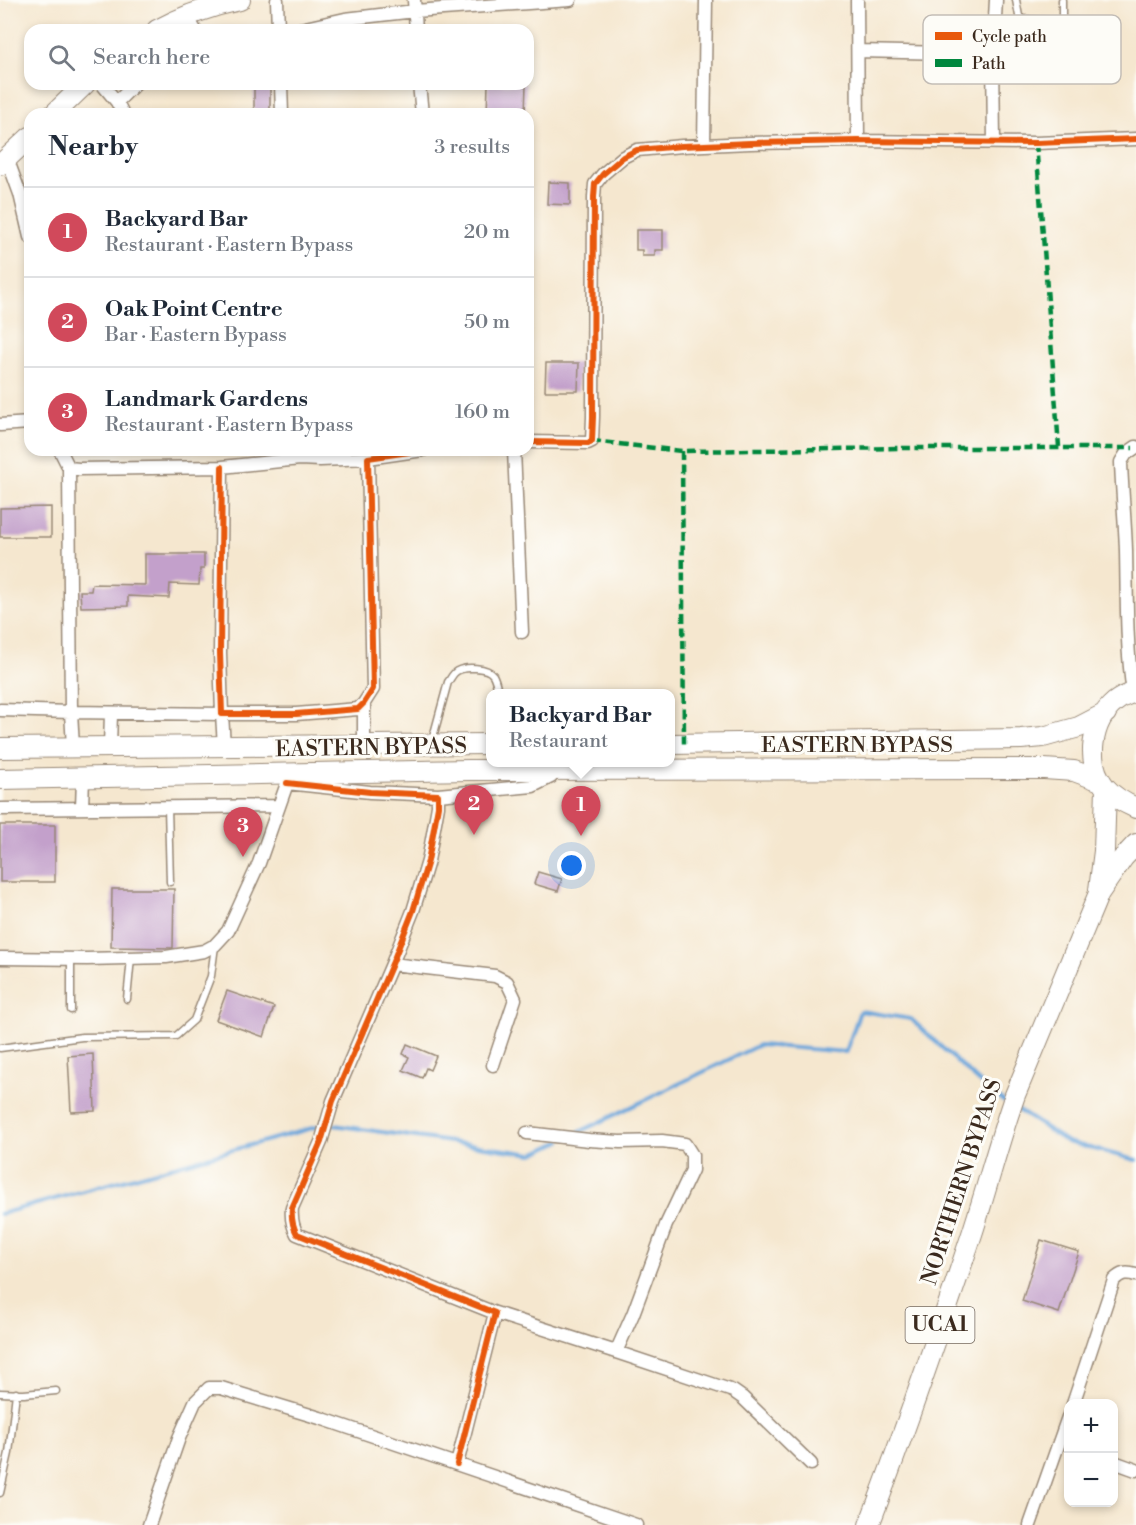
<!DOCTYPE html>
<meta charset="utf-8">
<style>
body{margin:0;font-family:"Libre Bodoni",serif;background:#f6f6f7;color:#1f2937}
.controls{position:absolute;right:18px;bottom:18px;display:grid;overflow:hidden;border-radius:12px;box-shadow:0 3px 9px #0003}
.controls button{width:54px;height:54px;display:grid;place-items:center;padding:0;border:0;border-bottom:2px solid #e0e1e3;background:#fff;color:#1f2937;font:30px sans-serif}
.you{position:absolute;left:572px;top:866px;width:21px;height:21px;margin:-15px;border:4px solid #fff;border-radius:50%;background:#1a73e8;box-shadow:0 0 0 9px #1a73e833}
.badge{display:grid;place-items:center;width:39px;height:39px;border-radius:50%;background:#d1495b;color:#fff;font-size:20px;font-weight:700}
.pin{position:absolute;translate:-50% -50px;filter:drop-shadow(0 2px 3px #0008)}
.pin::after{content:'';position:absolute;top:32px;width:21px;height:18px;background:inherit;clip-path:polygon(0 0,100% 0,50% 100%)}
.popup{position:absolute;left:486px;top:689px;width:189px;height:78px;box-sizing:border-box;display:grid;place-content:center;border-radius:12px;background:#fff;filter:drop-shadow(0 2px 4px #0005);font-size:20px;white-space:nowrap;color:#747a83}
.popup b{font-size:22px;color:#1f2937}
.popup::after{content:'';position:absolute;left:50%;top:100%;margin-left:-12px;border:12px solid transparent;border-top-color:#fff}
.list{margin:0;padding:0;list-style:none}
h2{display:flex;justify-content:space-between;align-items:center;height:78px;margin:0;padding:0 24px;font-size:26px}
h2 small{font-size:20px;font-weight:400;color:#747a83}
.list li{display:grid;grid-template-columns:39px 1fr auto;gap:18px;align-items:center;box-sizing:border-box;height:90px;padding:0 24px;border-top:2px solid #e0e1e3}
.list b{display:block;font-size:22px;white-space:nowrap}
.list p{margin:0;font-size:20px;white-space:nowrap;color:#747a83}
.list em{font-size:20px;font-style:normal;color:#747a83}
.icon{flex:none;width:33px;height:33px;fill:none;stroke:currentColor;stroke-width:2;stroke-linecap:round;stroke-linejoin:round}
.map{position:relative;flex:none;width:1136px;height:1525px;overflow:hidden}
.search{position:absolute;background:#fff;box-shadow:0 3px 9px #0003;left:24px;top:24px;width:510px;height:66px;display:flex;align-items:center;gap:15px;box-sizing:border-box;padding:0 21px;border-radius:18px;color:#747a83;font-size:22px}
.panel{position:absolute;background:#fff;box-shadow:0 3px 9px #0003;left:24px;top:108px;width:510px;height:348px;border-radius:18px}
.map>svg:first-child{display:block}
</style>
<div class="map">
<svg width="1136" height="1525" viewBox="0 0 1136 1525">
<rect width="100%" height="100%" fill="#fdfcf7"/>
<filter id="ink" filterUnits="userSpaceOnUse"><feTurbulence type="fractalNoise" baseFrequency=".0167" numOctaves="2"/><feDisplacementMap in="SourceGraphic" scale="12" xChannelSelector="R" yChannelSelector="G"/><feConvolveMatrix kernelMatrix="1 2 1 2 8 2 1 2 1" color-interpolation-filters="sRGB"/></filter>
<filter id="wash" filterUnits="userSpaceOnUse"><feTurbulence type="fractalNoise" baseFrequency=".008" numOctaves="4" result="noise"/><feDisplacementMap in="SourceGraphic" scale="24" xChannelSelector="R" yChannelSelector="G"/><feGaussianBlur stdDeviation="1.35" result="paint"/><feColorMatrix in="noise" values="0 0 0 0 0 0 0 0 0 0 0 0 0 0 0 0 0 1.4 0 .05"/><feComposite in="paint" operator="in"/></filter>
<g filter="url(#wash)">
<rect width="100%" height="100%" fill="#f5e7cf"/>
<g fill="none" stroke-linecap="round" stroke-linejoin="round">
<path stroke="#6ba6db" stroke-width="4" d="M1016,1109L1067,1142L1136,1160
M573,1135L759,1045L846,1052L860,1011L911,1019L992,1094L1005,1102
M0,1214L327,1124L533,1154L561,1141"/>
</g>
<g id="blocks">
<path fill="#c3a0cb" d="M254,84H270V114H254Z
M488,84H526L525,114H487Z
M548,182L570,183V205L547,204Z
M636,230H663V250H655V256H642V250H636Z
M546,363H579L578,391H545Z
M51,507V537H0V508Z
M145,554H204V569H200L199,585L170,584L169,598L128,596V606L81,607L80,591H91L92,584L145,585Z
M0,825H55V882H0Z
M538,872L562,879L558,891L534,884Z
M112,889H174L173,948L111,947Z
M227,991L274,1007L264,1037L216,1020Z
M407,1044L436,1056L430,1070L426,1068L422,1078L403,1070L409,1057L403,1054Z
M93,1054L95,1111L71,1112L68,1056Z
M1041,1240L1079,1252L1059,1313L1022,1301Z"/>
</g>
</g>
<g filter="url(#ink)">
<use href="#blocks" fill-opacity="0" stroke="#988876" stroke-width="1.5"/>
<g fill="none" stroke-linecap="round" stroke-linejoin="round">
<defs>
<path id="service" d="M1016,0L1019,16L1022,19L1057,21H1061L1062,18V0
M432,741L448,682C451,678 453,673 457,671C465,666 488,667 493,675C496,680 497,688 499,694
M168,807L170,882
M127,999L131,958
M71,1010V959
M0,1048L82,1037L176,1036L194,1020L211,976L215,946
M0,1393L24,1394L56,1391
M0,1493L9,1453L16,1393"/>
<path id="minor" d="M277,0L278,30
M414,0L416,30
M857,0L858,141
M187,16L195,30
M296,30L345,19L415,11L570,0
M858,51L993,54
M102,84L117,102L123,114
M281,84L282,114
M419,84L422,114
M117,102L135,84
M994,143L993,54L996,0
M704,145L706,0
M7,158L20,194L30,237
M0,425L30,423
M528,442L588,443L592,441L593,417L594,197L595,184L603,174L623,157L637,150L682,146L750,143L858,141L1036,143L1136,139
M60,450L69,468L79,469L222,467L300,459
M299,450L300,459L320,460L368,458
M514,450L522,632
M222,467L220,653L222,714H296L358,709L364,703L373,689L368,458L423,450
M69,468L71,712L73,747
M1133,693C1126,645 1127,598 1126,550C1125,521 1122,491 1121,462L1126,454L1136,447
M0,710L71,712L222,714L224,746
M364,745V703
M110,747L111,713
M287,783L370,792L438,795V806L428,861L413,911L392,964L333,1101L321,1142L292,1208C291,1218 292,1225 297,1234L495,1313L457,1464
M438,795L533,786L551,777L557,769
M82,808L83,777
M0,809L279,806
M0,958L87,959L166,957L204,951L215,945L228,931L259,863L290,775
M392,964L495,976L507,982L515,999L493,1065
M527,1133L589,1140L620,1142L662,1141L685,1144L692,1155V1170L666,1225L633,1314L616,1352
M495,1313L616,1352L733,1391L743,1398L811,1464
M1073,1404L1114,1280C1121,1273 1126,1272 1136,1275
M1114,1462L1136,1470
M149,1525L179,1438L195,1402L209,1388H221L320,1418L636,1525
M1030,1525L1068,1417"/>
<path id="primary" d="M157,30C183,16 211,6 240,0
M54,114L85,84
M0,165L30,137
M1136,692C1129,694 1121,697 1115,702C1091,722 1085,763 1105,787C1114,797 1124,803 1136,808
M671,744L1021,739L1043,737L1079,727L1106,713
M0,748L491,744
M0,779L469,770L1044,769L1074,771L1101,781
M1099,890L1104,851L1106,788
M869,1525C905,1431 938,1335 970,1240C986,1192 998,1143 1015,1095L1099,893L1123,858L1136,844"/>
</defs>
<use href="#service" stroke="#988876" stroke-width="9"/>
<use href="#minor" stroke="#988876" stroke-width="15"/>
<use href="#primary" stroke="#988876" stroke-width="22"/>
<use href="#service" stroke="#fff" stroke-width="6"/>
<use href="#minor" stroke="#fff" stroke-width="12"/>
<use href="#primary" stroke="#fff" stroke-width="20"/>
<path stroke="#00873e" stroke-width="4.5" stroke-dasharray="9 4.5" stroke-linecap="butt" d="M1036,143L1059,447
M592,441L682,451L905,448H1133
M682,451L684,744"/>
<defs>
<path id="cycleway" d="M528,442L588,443L592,441L593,417L594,197L595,184L603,174L623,157L637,150L682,146L750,143L858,141L1036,143L1136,139
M222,467L220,653L222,714H296L358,709L364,703L373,689L368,458L423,450
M287,783L370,792L438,795V806L428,861L413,911L392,964L333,1101L321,1142L292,1208C291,1218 292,1225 297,1234L495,1313L457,1464"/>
</defs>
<use href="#cycleway" stroke="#fdfcf7" stroke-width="10"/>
<use href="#cycleway" stroke="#e8590c" stroke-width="6"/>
</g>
</g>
<g text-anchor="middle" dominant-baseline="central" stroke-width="6" stroke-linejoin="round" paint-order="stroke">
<rect fill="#fdfcf7" stroke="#75695f" stroke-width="1.5" x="905.5" y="1307" width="69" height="36" rx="4.5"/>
<g font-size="21" font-weight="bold" fill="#3b2a1e">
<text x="940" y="1325">UCA1</text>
</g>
<g font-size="22" fill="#3b2a1e" stroke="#fdfcf7">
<text x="857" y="745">EASTERN BYPASS</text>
<text transform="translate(371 748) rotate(-1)">EASTERN BYPASS</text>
<text transform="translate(962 1182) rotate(-72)">NORTHERN BYPASS</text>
</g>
</g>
<rect x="923" y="15" width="198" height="69" rx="9" fill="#fdfcf7" stroke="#c3bdb6" stroke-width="1.5"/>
<rect x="935" y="32" width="27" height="8" fill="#e8590c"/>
<rect x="935" y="59" width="27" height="8" fill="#00873e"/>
<g font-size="16" fill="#3b2a1e">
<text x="972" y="42">Cycle path</text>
<text x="972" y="69">Path</text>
</g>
</svg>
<div class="controls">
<button>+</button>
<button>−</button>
</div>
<div class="you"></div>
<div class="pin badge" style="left:581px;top:836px">1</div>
<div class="popup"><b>Backyard Bar</b>Restaurant</div>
<div class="pin badge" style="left:474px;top:835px">2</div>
<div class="pin badge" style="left:243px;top:857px">3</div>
<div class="search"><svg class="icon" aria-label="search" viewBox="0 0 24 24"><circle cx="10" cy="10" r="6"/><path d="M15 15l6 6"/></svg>Search here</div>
<section class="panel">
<h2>Nearby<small>3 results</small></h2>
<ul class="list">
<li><span class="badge">1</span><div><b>Backyard Bar</b><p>Restaurant · Eastern Bypass</p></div><em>20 m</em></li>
<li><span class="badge">2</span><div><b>Oak Point Centre</b><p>Bar · Eastern Bypass</p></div><em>50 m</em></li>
<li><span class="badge">3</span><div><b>Landmark Gardens</b><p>Restaurant · Eastern Bypass</p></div><em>160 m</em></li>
</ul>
</section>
</div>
